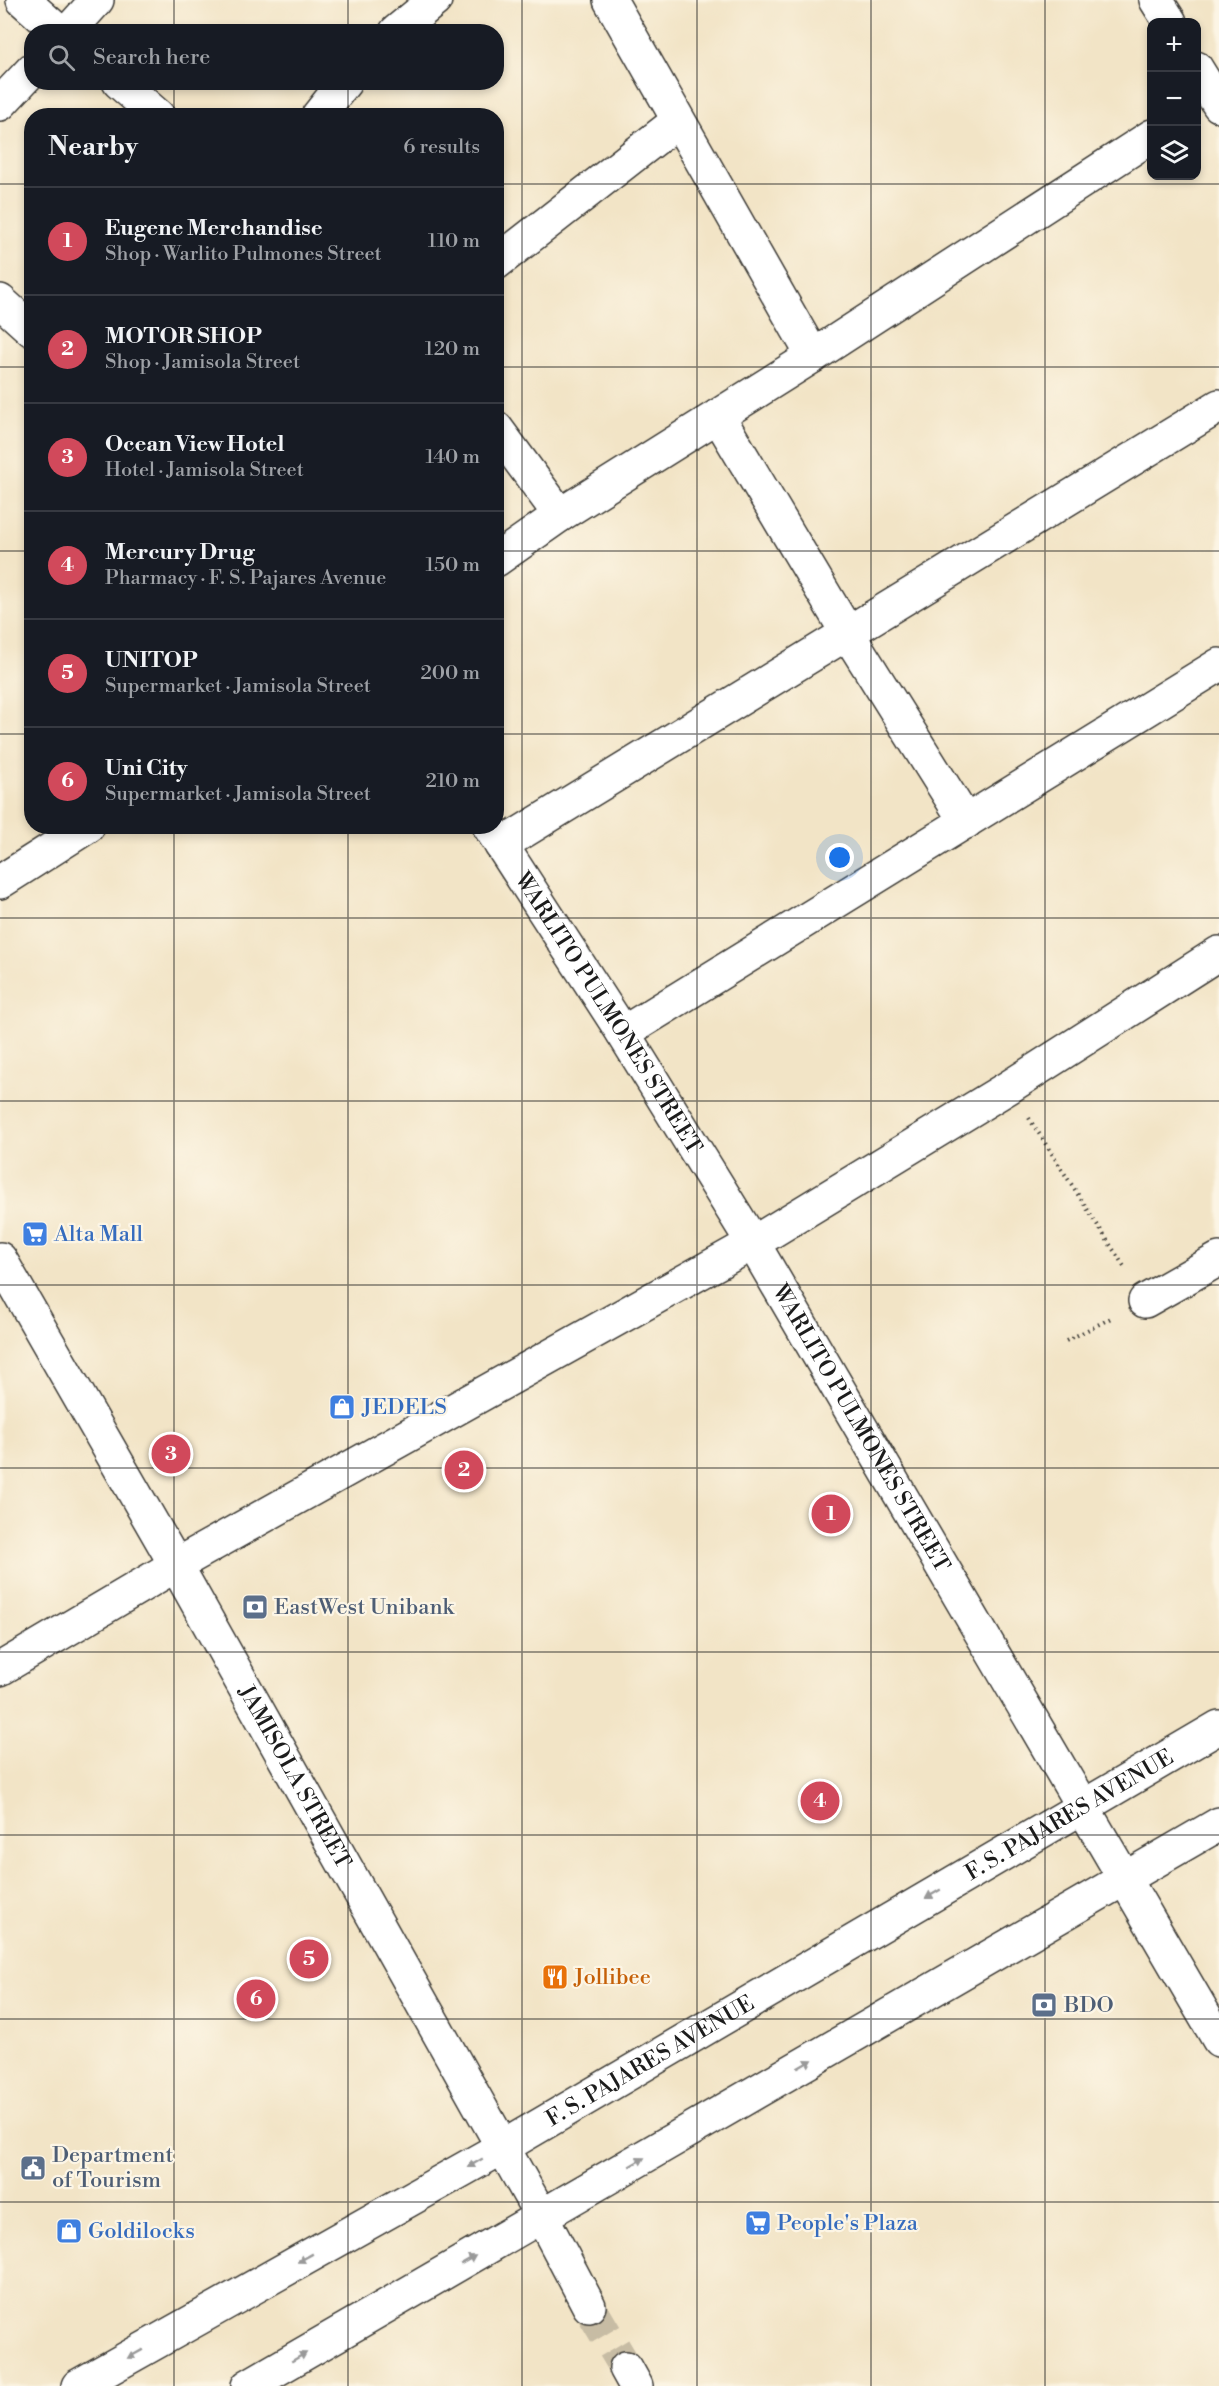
<!DOCTYPE html>
<meta charset="utf-8">
<style>
body{margin:0;font-family:"Libre Bodoni",serif;background:#242831;color:#f1f3f6}
.controls{position:absolute;right:18px;top:18px;display:grid;overflow:hidden;border-radius:12px;box-shadow:0 3px 9px #0003}
.controls button{width:54px;height:54px;display:grid;place-items:center;padding:0;border:0;border-bottom:2px solid #363941;background:#171b24;color:#f1f3f6;font:30px sans-serif}
.you{position:absolute;left:840px;top:858px;width:21px;height:21px;margin:-15px;border:4px solid #fff;border-radius:50%;background:#1a73e8;box-shadow:0 0 0 9px #1a73e833}
.badge{display:grid;place-items:center;width:39px;height:39px;border-radius:50%;background:#d1495b;color:#fff;font-size:20px;font-weight:700}
.pin{position:absolute;translate:-50% -50%;border:3px solid #fff;box-shadow:0 2px 6px #0006}
.list{margin:0;padding:0;list-style:none}
h2{display:flex;justify-content:space-between;align-items:center;height:78px;margin:0;padding:0 24px;font-size:26px}
h2 small{font-size:20px;font-weight:400;color:#9ea1a6}
.list li{display:grid;grid-template-columns:39px 1fr auto;gap:18px;align-items:center;box-sizing:border-box;height:108px;padding:0 24px;border-top:2px solid #363941}
.list b{display:block;font-size:22px;white-space:nowrap}
.list p{margin:0;font-size:20px;white-space:nowrap;color:#9ea1a6}
.list em{font-size:20px;font-style:normal;color:#9ea1a6}
.icon{flex:none;width:33px;height:33px;fill:none;stroke:currentColor;stroke-width:2;stroke-linecap:round;stroke-linejoin:round}
.map{position:relative;flex:none;width:1219px;height:2386px;overflow:hidden}
.search{position:absolute;background:#171b24;box-shadow:0 3px 9px #0003;left:24px;top:24px;width:480px;height:66px;display:flex;align-items:center;gap:15px;box-sizing:border-box;padding:0 21px;border-radius:24px;color:#9ea1a6;font-size:22px}
.panel{position:absolute;background:#171b24;box-shadow:0 3px 9px #0003;left:24px;top:108px;width:480px;height:726px;border-radius:24px}
.map>svg:first-child{display:block}
</style>
<div class="map">
<svg width="1219" height="2386" viewBox="0 0 1219 2386">
<rect width="100%" height="100%" fill="#fcf5e5"/>
<filter id="ink" filterUnits="userSpaceOnUse"><feTurbulence type="fractalNoise" baseFrequency=".0167" numOctaves="2"/><feDisplacementMap in="SourceGraphic" scale="12" xChannelSelector="R" yChannelSelector="G"/><feConvolveMatrix kernelMatrix="1 2 1 2 8 2 1 2 1" color-interpolation-filters="sRGB"/></filter>
<filter id="wash" filterUnits="userSpaceOnUse"><feTurbulence type="fractalNoise" baseFrequency=".008" numOctaves="4" result="noise"/><feDisplacementMap in="SourceGraphic" scale="24" xChannelSelector="R" yChannelSelector="G"/><feGaussianBlur stdDeviation="1.35" result="paint"/><feColorMatrix in="noise" values="0 0 0 0 0 0 0 0 0 0 0 0 0 0 0 0 0 1.4 0 .05"/><feComposite in="paint" operator="in"/></filter>
<g filter="url(#wash)">
<rect width="100%" height="100%" fill="#f2e4c6"/>
</g>
<g filter="url(#ink)">
<g fill="none" stroke-linecap="round" stroke-linejoin="round">
<path stroke="#c7bca4" stroke-width="33" stroke-dasharray="33 16" stroke-linecap="butt" d="M589,2306L626,2368"/>
<defs>
<g id="minor">
<path d="M23,0L59,32"/>
<path d="M610,0L813,356"/>
<path d="M1156,0L1170,22"/>
<path d="M68,32L97,0"/>
<path d="M396,32L435,0"/>
<path d="M1196,68L1219,105"/>
<path d="M119,82L158,116"/>
<path d="M0,104L32,70"/>
<path d="M318,116L345,82"/>
<path d="M496,263L678,121"/>
<path d="M0,301L32,330"/>
<path d="M718,416L848,634L966,822"/>
<path d="M496,428L560,515"/>
<path d="M496,560L560,515L813,356L1152,136"/>
<path id="s1" d="M489,826L623,1033L753,1243L1219,2040"/>
<path d="M501,845L1219,406"/>
<path d="M0,882L88,826"/>
<path d="M623,1033L1219,665"/>
<path id="s2" d="M0,1259L176,1565L542,2217L589,2306"/>
<path d="M1145,1301L1219,1259"/>
<path d="M0,1669L176,1565L753,1243L1009,1087L1219,953"/>
<path d="M626,2368L636,2386"/>
</g>
<g id="major">
<path id="s3" d="M78,2386L503,2147L1219,1727"/>
<path d="M248,2386L1219,1824"/>
</g>
</defs>
<use href="#minor" stroke="#3c3a36" stroke-width="36"/>
<use href="#major" stroke="#3c3a36" stroke-width="36"/>
<path stroke="#3c3a36" stroke-width="4" stroke-dasharray="1.5 4.5" stroke-linecap="butt" d="M1029,1118L1125,1268
M1066,1341L1111,1318"/>
<use href="#minor" stroke="#fff" stroke-width="33"/>
<use href="#major" stroke="#fff" stroke-width="33"/>
</g>
<defs><path id="oneway-solid" d="M-6-.8H1V-3.2L6.5 0L1 3.2V.8H-6Z" transform="scale(1.5)"/></defs>
<g fill="#999">
<use href="#oneway-solid" transform="translate(933 1894) rotate(150)"/>
<use href="#oneway-solid" transform="translate(805 2064) rotate(-30)"/>
<use href="#oneway-solid" transform="translate(637 2162) rotate(-30)"/>
<use href="#oneway-solid" transform="translate(475 2163) rotate(150)"/>
<use href="#oneway-solid" transform="translate(305 2258) rotate(151)"/>
<use href="#oneway-solid" transform="translate(468 2260) rotate(-30)"/>
<use href="#oneway-solid" transform="translate(135 2354) rotate(151)"/>
<use href="#oneway-solid" transform="translate(299 2357) rotate(-30)"/>
</g>
</g>
<path fill="none" stroke="#1c1c1c" stroke-width="1.5" stroke-opacity="0.55" d="M174,0V32M348,0V32M522,0V2386M697,0V2386M871,0V2386M1045,0V2386M174,82V116M348,82V116M0,184H32M496,184H1219M0,367H32M496,367H1219M0,551H32M496,551H1219M0,734H32M496,734H1219M174,826V2386M348,826V2386M0,918H1219M0,1101H1219M0,1285H1219M0,1468H1219M0,1652H1219M0,1835H1219M0,2019H1219M0,2202H1219"/>
<defs>
<symbol id="supermarket-square" viewBox="-11 -11 22 22"><rect x="-9" y="-9" width="18" height="18" rx="4" fill="#3f7fe0" stroke="#fcf5e5"/><path d="M-6-5.5h2.5l.6 2H6L4.5 2H-2.5L-4.4-4H-6ZM-1.5 3.2a1.3 1.3 0 1 0 .1 0ZM3 3.2a1.3 1.3 0 1 0 .1 0Z" fill="#fff"/></symbol>
<symbol id="shop-square" viewBox="-11 -11 22 22"><rect x="-9" y="-9" width="18" height="18" rx="4" fill="#3f7fe0" stroke="#fcf5e5"/><path d="M-5-2.5h2.3a2.7 3.5 0 0 1 5.4 0H5L5.5 6h-11ZM-1.5-2.5h3a1.5 2.3 0 0 0-3 0Z" fill="#fff"/></symbol>
<symbol id="bank-square" viewBox="-11 -11 22 22"><rect x="-9" y="-9" width="18" height="18" rx="4" fill="#5c6f8a" stroke="#fcf5e5"/><path d="M-6-4H6V4H-6ZM0-2.3a2.3 2.3 0 1 0 0 4.6a2.3 2.3 0 1 0 0-4.6Z" fill="#fff"/></symbol>
<symbol id="restaurant-square" viewBox="-11 -11 22 22"><rect x="-9" y="-9" width="18" height="18" rx="4" fill="#e8710a" stroke="#fcf5e5"/><path d="M-5-6h1v4h1v-4h1v4h1v-4h1v5L-1.5 .5V6h-2V.5L-5-1ZM5-6V6H3V1.5H1.5Q1.5-4 5-6Z" fill="#fff"/></symbol>
<symbol id="civic-square" viewBox="-11 -11 22 22"><rect x="-9" y="-9" width="18" height="18" rx="4" fill="#5c6f8a" stroke="#fcf5e5"/><path d="M-.6-6.5H3V-4.5H.6V-3L4-1V1h2V6H-6V1h2V-1L-.6-3ZM-1.2 2.5V6h2.4V2.5Z" fill="#fff"/></symbol>
</defs>
<g fill-rule="evenodd">
<use href="#supermarket-square" x="20" y="1219" width="30" height="30"/>
<use href="#shop-square" x="327" y="1392" width="30" height="30"/>
<use href="#bank-square" x="240" y="1592" width="30" height="30"/>
<use href="#restaurant-square" x="540" y="1962" width="30" height="30"/>
<use href="#bank-square" x="1029" y="1990" width="30" height="30"/>
<use href="#civic-square" x="18" y="2153" width="30" height="30"/>
<use href="#supermarket-square" x="743" y="2208" width="30" height="30"/>
<use href="#shop-square" x="54" y="2216" width="30" height="30"/>
</g>
<g text-anchor="middle" dominant-baseline="central" stroke-width="4.5" stroke-linejoin="round" paint-order="stroke">
<g font-size="22" fill="#1c1c1c" stroke="#fcf5e5">
<text stroke="none"><textPath href="#s1" startOffset="222">WARLITO PULMONES STREET</textPath></text>
<text stroke="none"><textPath href="#s1" startOffset="708">WARLITO PULMONES STREET</textPath></text>
<text stroke="none"><textPath href="#s2" startOffset="596">JAMISOLA STREET</textPath></text>
<text stroke="none"><textPath href="#s3" startOffset="1144">F. S. PAJARES AVENUE</textPath></text>
<text stroke="none"><textPath href="#s3" startOffset="658">F. S. PAJARES AVENUE</textPath></text>
</g>
<g font-size="22" fill="#366cbe" stroke="#fcf5e5" text-anchor="start">
<text x="54" y="1234">Alta Mall</text>
<text x="362" y="1407">JEDELS</text>
<text x="777" y="2223">People's Plaza</text>
<text x="88" y="2231">Goldilocks</text>
</g>
<g font-size="22" fill="#4e5e75" stroke="#fcf5e5" text-anchor="start">
<text x="274" y="1607">EastWest Unibank</text>
<text x="1064" y="2005">BDO</text>
<text x="52" y="2155">Department<tspan x="52" dy="25">of Tourism</tspan></text>
</g>
<g font-size="22" fill="#c56008" stroke="#fcf5e5" text-anchor="start">
<text x="574" y="1977">Jollibee</text>
</g>
</g>
</svg>
<div class="controls">
<button>+</button>
<button>−</button>
<button><svg class="icon" aria-label="layers" viewBox="0 0 24 24"><path d="M12 4l9 5-9 5-9-5zM3 14l9 5 9-5"/></svg></button>
</div>
<div class="you"></div>
<div class="pin badge" style="left:831px;top:1514px">1</div>
<div class="pin badge" style="left:464px;top:1470px">2</div>
<div class="pin badge" style="left:171px;top:1454px">3</div>
<div class="pin badge" style="left:820px;top:1801px">4</div>
<div class="pin badge" style="left:309px;top:1959px">5</div>
<div class="pin badge" style="left:256px;top:1999px">6</div>
<div class="search"><svg class="icon" aria-label="search" viewBox="0 0 24 24"><circle cx="10" cy="10" r="6"/><path d="M15 15l6 6"/></svg>Search here</div>
<section class="panel">
<h2>Nearby<small>6 results</small></h2>
<ul class="list">
<li><span class="badge">1</span><div><b>Eugene Merchandise</b><p>Shop · Warlito Pulmones Street</p></div><em>110 m</em></li>
<li><span class="badge">2</span><div><b>MOTOR SHOP</b><p>Shop · Jamisola Street</p></div><em>120 m</em></li>
<li><span class="badge">3</span><div><b>Ocean View Hotel</b><p>Hotel · Jamisola Street</p></div><em>140 m</em></li>
<li><span class="badge">4</span><div><b>Mercury Drug</b><p>Pharmacy · F. S. Pajares Avenue</p></div><em>150 m</em></li>
<li><span class="badge">5</span><div><b>UNITOP</b><p>Supermarket · Jamisola Street</p></div><em>200 m</em></li>
<li><span class="badge">6</span><div><b>Uni City</b><p>Supermarket · Jamisola Street</p></div><em>210 m</em></li>
</ul>
</section>
</div>
